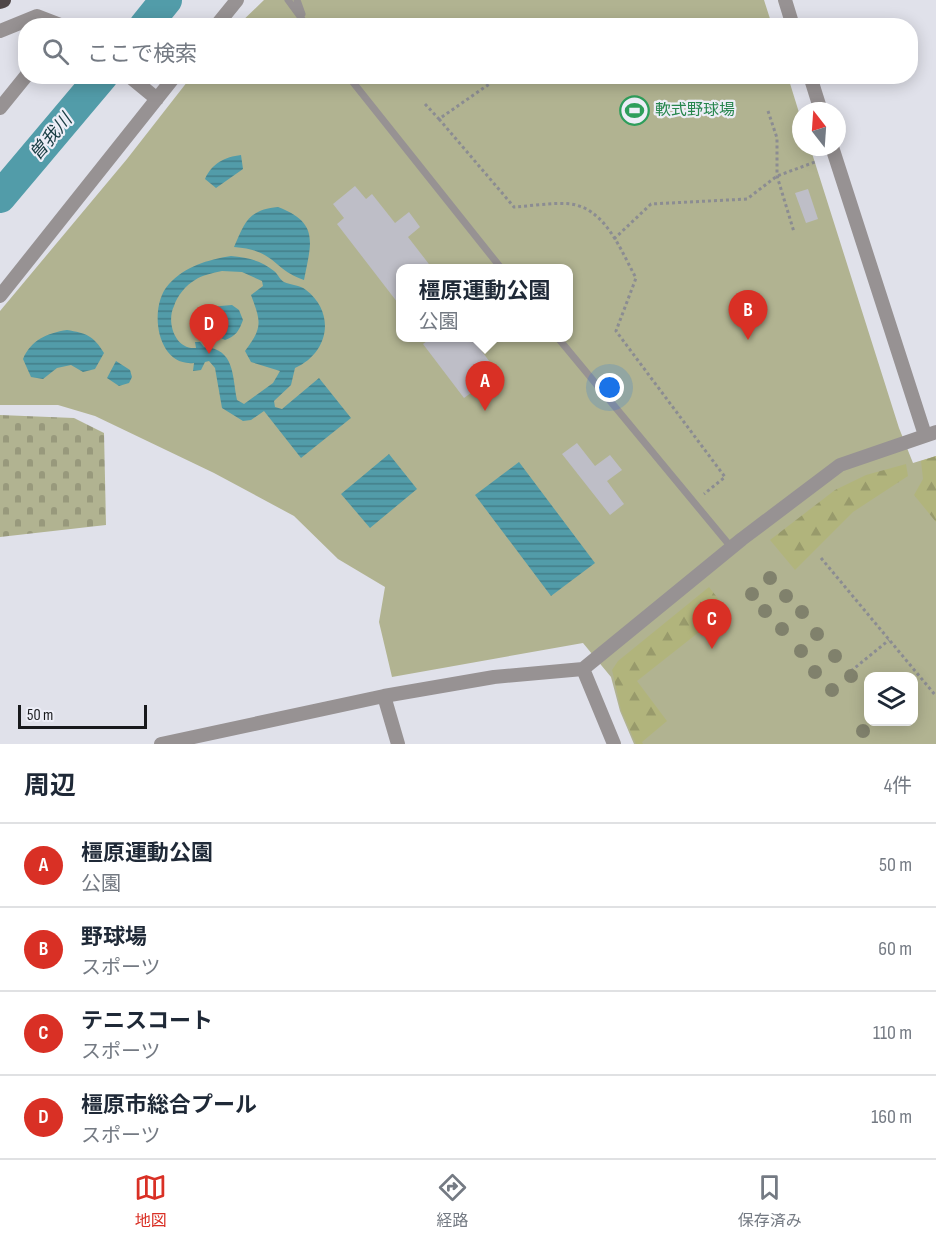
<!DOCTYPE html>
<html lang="ja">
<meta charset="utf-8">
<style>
body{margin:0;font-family:"Sofia Sans Condensed","Noto Sans JP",sans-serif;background:#f6f6f7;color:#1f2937}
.controls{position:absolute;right:18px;bottom:18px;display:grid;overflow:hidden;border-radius:12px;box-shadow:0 3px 15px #0003}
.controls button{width:54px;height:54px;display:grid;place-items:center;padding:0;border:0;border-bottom:2px solid #e0e1e3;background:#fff;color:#1f2937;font:30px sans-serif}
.compass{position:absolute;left:792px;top:102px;width:54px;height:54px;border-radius:50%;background:#fff;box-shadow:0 3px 15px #0003;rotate:343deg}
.scale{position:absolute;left:18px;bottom:15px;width:129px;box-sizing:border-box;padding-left:6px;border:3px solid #18191c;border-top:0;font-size:16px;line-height:21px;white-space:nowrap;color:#18191c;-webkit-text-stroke:4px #edeef7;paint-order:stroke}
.you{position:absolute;left:610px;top:388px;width:21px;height:21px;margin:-15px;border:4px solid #fff;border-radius:50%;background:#1a73e8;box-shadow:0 0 0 9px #1a73e833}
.badge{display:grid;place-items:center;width:39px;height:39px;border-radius:50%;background:#d93025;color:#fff;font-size:20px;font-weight:700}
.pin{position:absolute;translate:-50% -50px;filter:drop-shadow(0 2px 3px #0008)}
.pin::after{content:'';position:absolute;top:32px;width:21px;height:18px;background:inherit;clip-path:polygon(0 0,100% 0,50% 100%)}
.popup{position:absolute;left:396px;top:264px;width:177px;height:78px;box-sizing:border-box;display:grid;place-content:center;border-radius:12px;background:#fff;filter:drop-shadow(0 2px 4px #0005);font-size:20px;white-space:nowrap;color:#747a83}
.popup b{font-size:22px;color:#1f2937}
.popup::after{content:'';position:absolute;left:50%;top:100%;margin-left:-12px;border:12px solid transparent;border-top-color:#fff}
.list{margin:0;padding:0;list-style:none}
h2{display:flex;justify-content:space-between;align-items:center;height:78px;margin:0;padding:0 24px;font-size:26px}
h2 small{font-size:20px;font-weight:400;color:#747a83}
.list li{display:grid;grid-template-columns:39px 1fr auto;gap:18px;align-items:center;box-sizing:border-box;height:84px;padding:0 24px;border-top:2px solid #e0e1e3}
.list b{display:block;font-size:22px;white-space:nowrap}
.list p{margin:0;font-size:20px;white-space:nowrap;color:#747a83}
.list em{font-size:20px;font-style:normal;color:#747a83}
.icon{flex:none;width:33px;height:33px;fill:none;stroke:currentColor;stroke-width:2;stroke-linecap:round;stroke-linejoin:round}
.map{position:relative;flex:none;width:936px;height:744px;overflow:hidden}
.search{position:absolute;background:#fff;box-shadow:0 3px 15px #0003;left:18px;right:18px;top:18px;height:66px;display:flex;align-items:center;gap:15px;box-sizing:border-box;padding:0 21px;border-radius:24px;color:#747a83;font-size:22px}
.sheet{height:414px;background:#fff}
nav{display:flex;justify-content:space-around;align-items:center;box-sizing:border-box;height:84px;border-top:2px solid #e0e1e3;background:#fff;font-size:16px;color:#747a83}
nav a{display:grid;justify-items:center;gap:3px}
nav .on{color:#d93025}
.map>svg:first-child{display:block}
</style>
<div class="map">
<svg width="936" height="744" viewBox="0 0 936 744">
<defs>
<pattern id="forest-firs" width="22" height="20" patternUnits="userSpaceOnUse" patternTransform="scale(1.5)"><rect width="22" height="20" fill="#b1b47c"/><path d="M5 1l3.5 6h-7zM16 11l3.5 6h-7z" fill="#989a6b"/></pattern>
<pattern id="cemetery-stones" width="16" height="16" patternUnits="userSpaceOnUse" patternTransform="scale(1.5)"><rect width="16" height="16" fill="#b1b391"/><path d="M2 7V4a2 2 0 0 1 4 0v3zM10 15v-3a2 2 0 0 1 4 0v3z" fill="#98997c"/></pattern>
<pattern id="water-rules" width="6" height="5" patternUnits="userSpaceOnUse" patternTransform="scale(1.5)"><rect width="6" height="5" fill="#529ca9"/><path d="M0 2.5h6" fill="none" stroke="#437e89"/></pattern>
</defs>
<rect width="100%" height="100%" fill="#e0e1ea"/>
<path fill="#b1b391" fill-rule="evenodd" d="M264,0H764L772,25L237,26Z
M191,77H788L801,119V147H810L899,428L913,463L936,456V744H634L620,711L611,677L583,643L392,677L379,622L385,587L338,559L294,516L214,473L95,416L58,405H0V311L127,159ZM401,268H569V338H401ZM868,676H914V722H868Z"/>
<path fill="url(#forest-firs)" d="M936,456V522L914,495L923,479L921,461Z
M906,464L908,476L853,512L795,570L770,540L835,490L866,475Z
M709,587L727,610L637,681L667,721L642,742L643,744H636L621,710L612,670L618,661Z"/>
<path fill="url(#cemetery-stones)" d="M0,415L74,418L104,433L106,525L0,537Z"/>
<path fill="url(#water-rules)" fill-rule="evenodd" d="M241,155L243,169L216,188L205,179C212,163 225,157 241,155Z
M278,207C320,223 311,243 304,280C272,269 276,250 234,247C245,222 248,210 278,207Z
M231,256C248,258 261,260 274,271C278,274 280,280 284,282C290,285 300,285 306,290C336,313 329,353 295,368L291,385L274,401L275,407L282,409L319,378L351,418L301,458L264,411L251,420L243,421L222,408L215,368L209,361L205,362L201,370L193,371L194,363C156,367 148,306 169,284C186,266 207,260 231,256ZM222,271L242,272L262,281L263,286L251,295C261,322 263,327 245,351L251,362L280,371L273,383L244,404L237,400C232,375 235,349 204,347L200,342H195L196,348C175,350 166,322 174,306C177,296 186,285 195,280C202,275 213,273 222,271Z
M232,305L239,310L243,320C239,331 236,336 225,340L196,326L198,308Z
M67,330C86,333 94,336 104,353L95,369L83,372L71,365L57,368L43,379L31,377L23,359C31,340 47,333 67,330Z
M116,361L130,370L132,377L129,383L119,386L107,378Z
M389,454L417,489L370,528L341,494Z
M519,462L595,563L551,596L475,495Z"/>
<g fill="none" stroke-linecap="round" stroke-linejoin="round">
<path stroke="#529ca9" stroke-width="32" d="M145,26L166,0
M0,197L102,76"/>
</g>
<path fill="#bebec7" d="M355,186L366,199L372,194L395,223L409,212L420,227L408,237L432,268H401V307L337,224L344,218L333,204Z
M808,189L818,219L806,223L795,193Z
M431,338H472L498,373L464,398L423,344Z
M577,443L595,466L610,455L622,470L607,481L624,504L610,515L562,454Z"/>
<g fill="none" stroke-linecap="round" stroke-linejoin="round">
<path stroke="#8b8c92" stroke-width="3" stroke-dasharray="3 3" stroke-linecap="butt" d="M425,104L439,119L495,80
M768,111L777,138V176L794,232
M439,119L514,207C532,206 553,202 571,204C606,209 621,251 636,278L616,331L725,477L704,494
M614,239L651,204L747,199L777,176L815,162
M821,558L936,696
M851,671L889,640"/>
<path stroke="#979293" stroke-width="7" d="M288,0L307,26
M297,0L302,14
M348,76L501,268
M558,338L731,547"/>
<path stroke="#979293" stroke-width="14" d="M785,0L793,26
M216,26L237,0
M0,31L37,16L63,26
M129,76L157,99
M810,76L821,111
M0,108L26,76
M832,147L925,435
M0,296L175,76
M583,669L614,744
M384,696L398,744
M161,744L384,696L494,677L583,669L742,539L840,465L936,432"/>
<path stroke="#4f4748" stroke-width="16" d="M0,1L3,0"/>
</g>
<g fill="#80816c">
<circle cx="770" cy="578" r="7"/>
<circle cx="752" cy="594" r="7"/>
<circle cx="786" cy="596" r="7"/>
<circle cx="765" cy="611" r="7"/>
<circle cx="802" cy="612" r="7"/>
<circle cx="782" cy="629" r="7"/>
<circle cx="817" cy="634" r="7"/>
<circle cx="801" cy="651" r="7"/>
<circle cx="835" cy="656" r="7"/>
<circle cx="815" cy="672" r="7"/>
<circle cx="851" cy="676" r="7"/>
<circle cx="832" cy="690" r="7"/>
<circle cx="863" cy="731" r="7"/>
</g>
<defs>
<symbol id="stadium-ring" viewBox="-11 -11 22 22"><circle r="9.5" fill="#edeef7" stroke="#2e9e5b" stroke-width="1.5"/><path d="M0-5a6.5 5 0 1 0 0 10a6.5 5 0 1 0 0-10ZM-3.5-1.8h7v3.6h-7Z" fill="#2e9e5b"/></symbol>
</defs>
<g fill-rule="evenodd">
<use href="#stadium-ring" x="618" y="94" width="33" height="33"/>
</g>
<g text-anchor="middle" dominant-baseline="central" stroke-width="4.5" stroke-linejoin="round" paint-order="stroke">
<g font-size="16" fill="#27864d" stroke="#edeef7" text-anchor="start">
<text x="655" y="110">軟式野球場</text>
</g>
<g font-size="18" font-style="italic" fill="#183c42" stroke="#edeef7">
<text transform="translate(51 137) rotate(-50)">曽我川</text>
</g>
</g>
</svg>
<div class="controls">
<button><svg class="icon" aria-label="layers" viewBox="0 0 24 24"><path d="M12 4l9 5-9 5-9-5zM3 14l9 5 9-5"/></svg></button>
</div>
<svg class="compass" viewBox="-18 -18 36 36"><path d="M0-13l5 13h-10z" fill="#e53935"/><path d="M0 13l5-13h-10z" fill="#747a83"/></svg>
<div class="scale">50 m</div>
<div class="you"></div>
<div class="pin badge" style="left:485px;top:411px">A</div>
<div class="popup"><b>橿原運動公園</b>公園</div>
<div class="pin badge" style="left:748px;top:340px">B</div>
<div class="pin badge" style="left:712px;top:649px">C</div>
<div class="pin badge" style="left:209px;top:354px">D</div>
<div class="search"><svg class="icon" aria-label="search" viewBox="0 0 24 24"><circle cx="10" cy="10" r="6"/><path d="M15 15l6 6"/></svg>ここで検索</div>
</div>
<section class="sheet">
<h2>周辺<small>4件</small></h2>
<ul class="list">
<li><span class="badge">A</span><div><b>橿原運動公園</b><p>公園</p></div><em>50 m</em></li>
<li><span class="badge">B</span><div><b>野球場</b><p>スポーツ</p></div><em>60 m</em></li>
<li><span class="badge">C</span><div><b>テニスコート</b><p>スポーツ</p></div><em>110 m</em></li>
<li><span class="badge">D</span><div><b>橿原市総合プール</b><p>スポーツ</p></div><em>160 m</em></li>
</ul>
</section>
<nav>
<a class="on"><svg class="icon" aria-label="map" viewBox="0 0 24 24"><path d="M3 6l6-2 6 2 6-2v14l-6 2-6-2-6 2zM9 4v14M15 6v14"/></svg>地図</a>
<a><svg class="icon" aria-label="directions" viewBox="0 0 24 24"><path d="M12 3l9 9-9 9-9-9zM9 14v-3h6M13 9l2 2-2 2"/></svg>経路</a>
<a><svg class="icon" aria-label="saved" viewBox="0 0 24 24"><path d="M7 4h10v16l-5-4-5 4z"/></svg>保存済み</a>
</nav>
